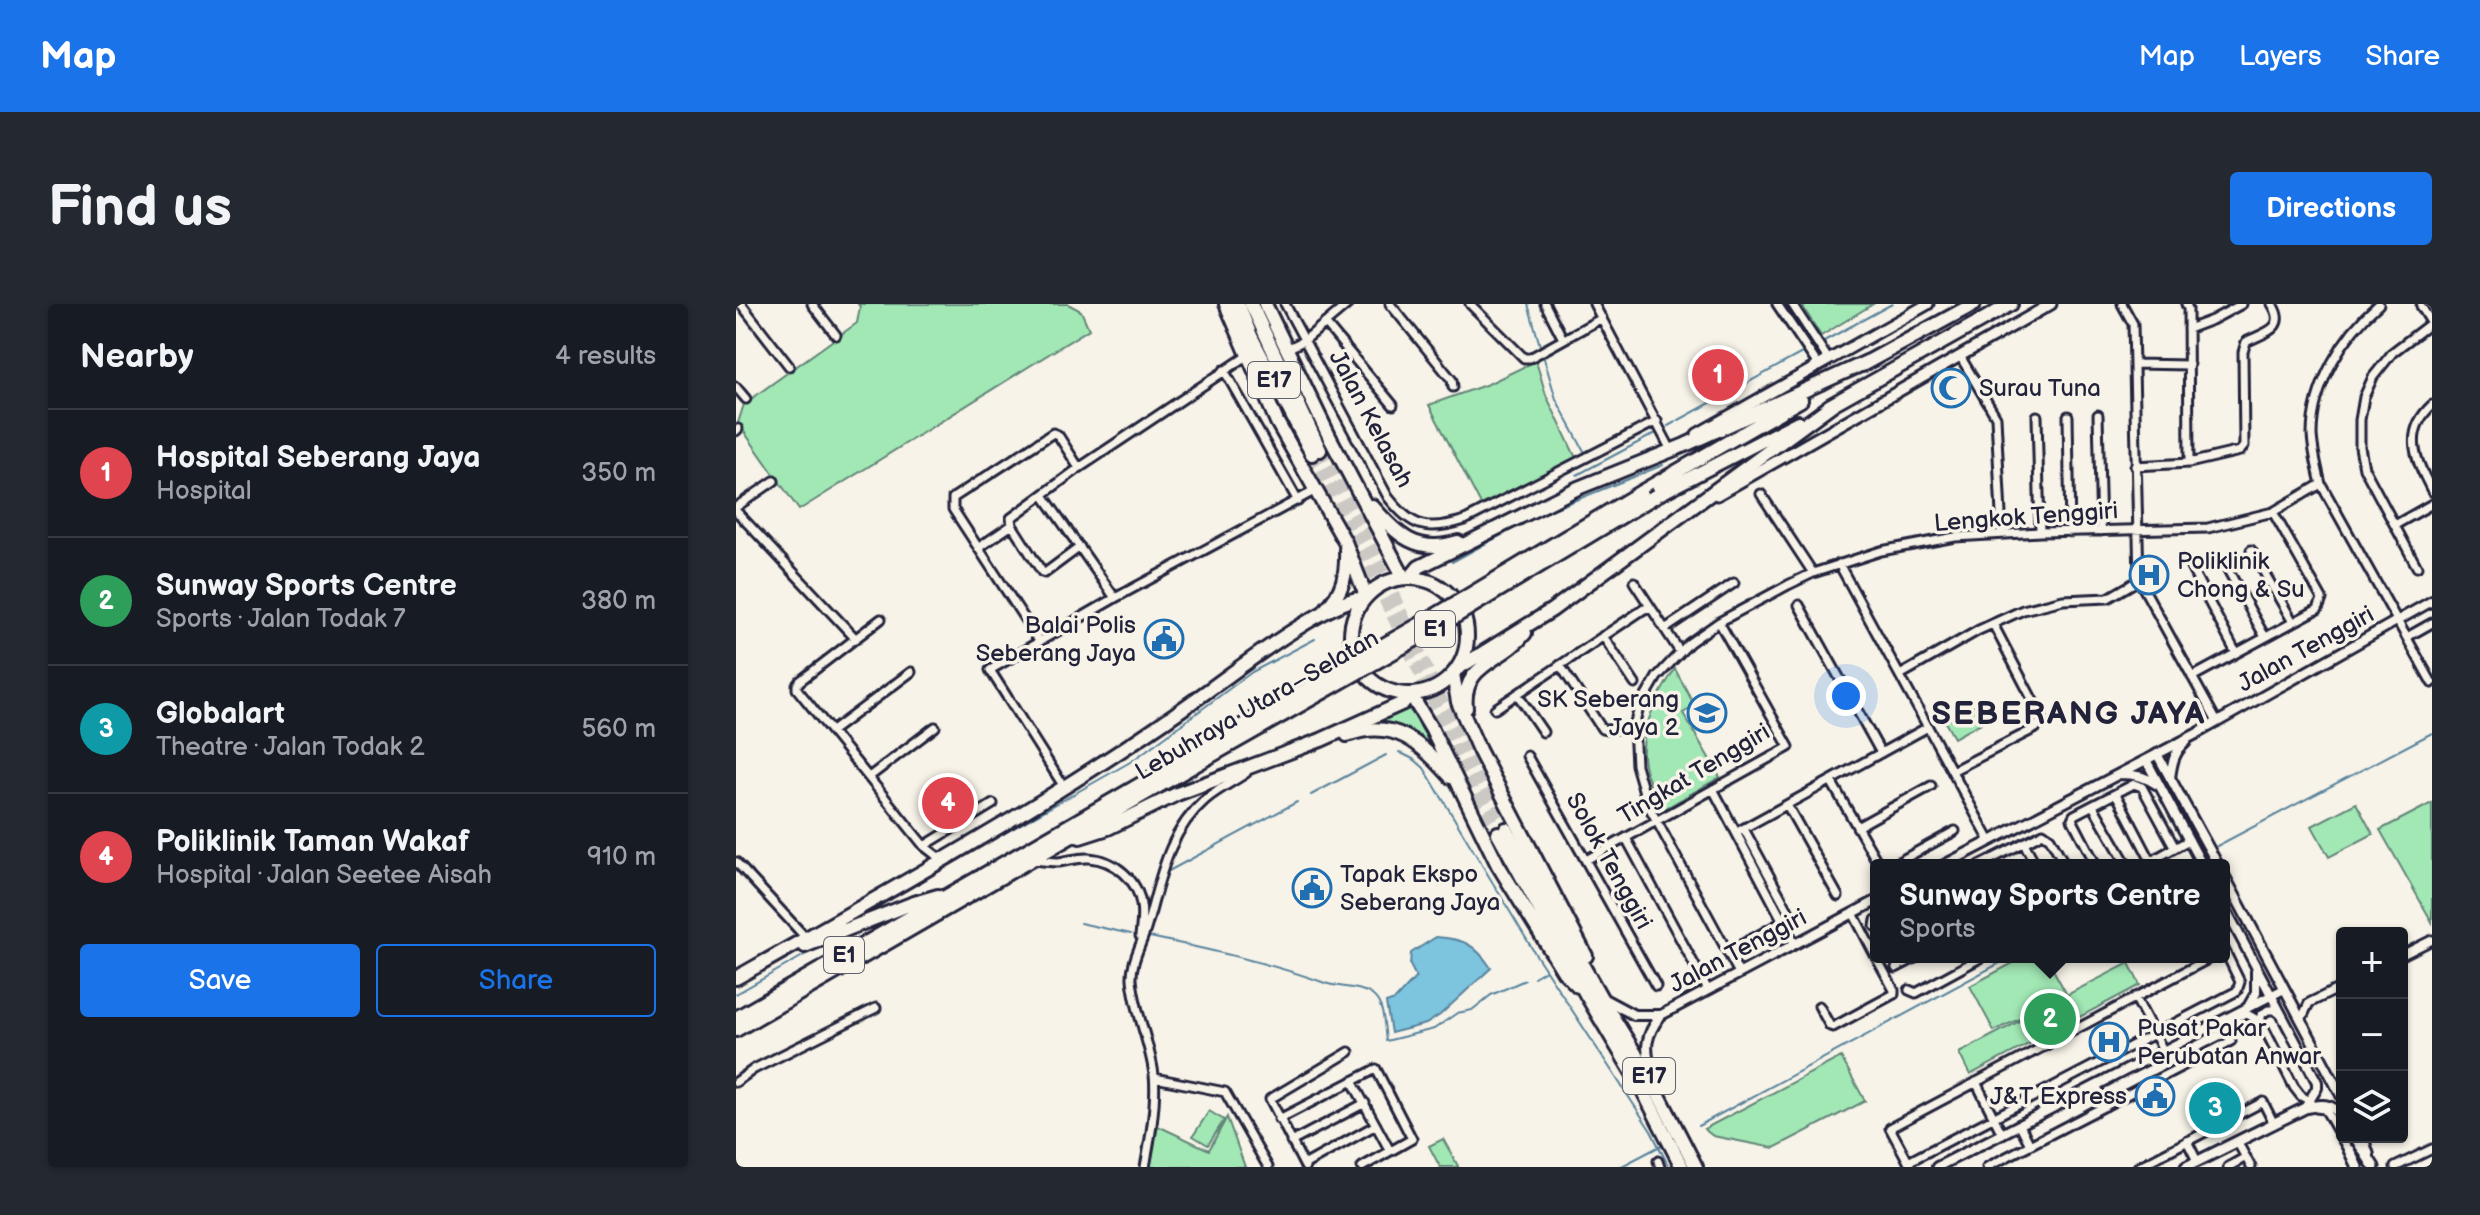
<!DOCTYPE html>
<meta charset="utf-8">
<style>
body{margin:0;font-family:"Balsamiq Sans",sans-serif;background:#242831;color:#f1f3f6}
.controls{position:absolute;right:24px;bottom:24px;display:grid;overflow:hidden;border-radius:8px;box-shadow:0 2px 6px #0004}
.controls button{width:72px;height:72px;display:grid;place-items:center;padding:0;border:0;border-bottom:2px solid #363941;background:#171b24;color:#f1f3f6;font:40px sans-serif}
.you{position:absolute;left:1110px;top:392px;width:28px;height:28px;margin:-20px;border:6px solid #fff;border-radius:50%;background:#1a73e8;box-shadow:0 0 0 12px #1a73e833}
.badge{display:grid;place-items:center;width:52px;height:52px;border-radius:50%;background:#1a73e8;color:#fff;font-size:26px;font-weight:700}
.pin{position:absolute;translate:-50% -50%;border:4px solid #fff;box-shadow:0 2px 8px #0006}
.popup{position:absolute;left:1134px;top:555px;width:360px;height:104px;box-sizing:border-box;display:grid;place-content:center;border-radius:8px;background:#171b24;filter:drop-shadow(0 2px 6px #0005);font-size:26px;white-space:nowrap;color:#9ea1a6}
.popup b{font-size:30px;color:#f1f3f6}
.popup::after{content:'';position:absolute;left:50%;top:100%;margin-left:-16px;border:16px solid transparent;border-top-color:#171b24}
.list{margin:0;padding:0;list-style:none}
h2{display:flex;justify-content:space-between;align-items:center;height:104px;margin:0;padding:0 32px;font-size:34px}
h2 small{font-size:26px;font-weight:400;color:#9ea1a6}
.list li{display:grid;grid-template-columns:52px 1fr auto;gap:24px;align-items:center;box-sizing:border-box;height:128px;padding:0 32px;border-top:2px solid #363941}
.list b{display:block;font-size:30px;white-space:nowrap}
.list p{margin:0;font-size:26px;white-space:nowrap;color:#9ea1a6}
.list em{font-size:26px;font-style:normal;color:#9ea1a6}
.actions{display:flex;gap:16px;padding:24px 32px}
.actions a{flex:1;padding:18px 0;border:2px solid #1a73e8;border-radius:8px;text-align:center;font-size:28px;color:#1a73e8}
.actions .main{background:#1a73e8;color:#fff}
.icon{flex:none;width:44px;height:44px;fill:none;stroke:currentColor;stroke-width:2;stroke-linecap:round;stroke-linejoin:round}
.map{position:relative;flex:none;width:1696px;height:863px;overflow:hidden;border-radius:8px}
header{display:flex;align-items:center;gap:48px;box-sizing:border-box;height:112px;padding:0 40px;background:#1a73e8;color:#fff}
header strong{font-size:38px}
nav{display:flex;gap:44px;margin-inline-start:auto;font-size:28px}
.intro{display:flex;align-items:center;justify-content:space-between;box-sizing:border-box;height:192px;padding:0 48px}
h1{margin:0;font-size:56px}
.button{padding:20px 36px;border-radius:8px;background:#1a73e8;color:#fff;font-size:28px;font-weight:700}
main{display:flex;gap:48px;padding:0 48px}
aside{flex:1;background:#171b24;border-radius:8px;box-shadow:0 2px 6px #0004}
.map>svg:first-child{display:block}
</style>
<header>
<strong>Map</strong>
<nav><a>Map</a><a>Layers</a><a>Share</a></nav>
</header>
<div class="intro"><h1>Find us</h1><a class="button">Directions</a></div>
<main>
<aside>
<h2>Nearby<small>4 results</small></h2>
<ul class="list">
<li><span class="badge" style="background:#e0444e">1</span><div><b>Hospital Seberang Jaya</b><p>Hospital</p></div><em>350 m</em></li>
<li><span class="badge" style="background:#2e9e5b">2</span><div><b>Sunway Sports Centre</b><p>Sports · Jalan Todak 7</p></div><em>380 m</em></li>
<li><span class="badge" style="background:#0f9aa8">3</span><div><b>Globalart</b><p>Theatre · Jalan Todak 2</p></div><em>560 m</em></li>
<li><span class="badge" style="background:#e0444e">4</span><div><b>Poliklinik Taman Wakaf</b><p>Hospital · Jalan Seetee Aisah</p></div><em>910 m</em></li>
</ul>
<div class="actions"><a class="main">Save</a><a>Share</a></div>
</aside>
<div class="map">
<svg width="1696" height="863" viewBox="0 0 1696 863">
<rect width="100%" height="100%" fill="#f7f3e8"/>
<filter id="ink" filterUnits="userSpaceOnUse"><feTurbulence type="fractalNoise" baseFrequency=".0125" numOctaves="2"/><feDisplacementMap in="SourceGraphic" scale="16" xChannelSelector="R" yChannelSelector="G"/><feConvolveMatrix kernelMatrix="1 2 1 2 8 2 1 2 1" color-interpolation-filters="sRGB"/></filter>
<g filter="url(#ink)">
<path fill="#a2e8b5" stroke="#628578" stroke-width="2" d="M122,0H332L345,7L353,25L63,206L2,119L8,100L121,19L124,3Z
M1072,0H1137L1085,32L1067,3Z
M800,57L810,91L840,154L745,201L693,101L752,80Z
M939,365L959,402L947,409L984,473L925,507C919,493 913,479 909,465C900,431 921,392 939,365Z
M669,401L679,412L702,455L687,439L615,424Z
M1238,402L1247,418L1218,434L1209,418Z
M1620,499L1637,530L1593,553L1576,522Z
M1696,499V618L1644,526Z
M1288,653H1326L1314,660L1331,691L1393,659L1404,681L1234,771L1223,749L1325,695L1258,727L1234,682Z
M1105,753L1129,797L1038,844L977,832L968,825Z
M473,807L488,816L472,841L457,832Z
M491,813L509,863H413L422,822L473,846Z
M707,835L722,862V863H704L693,842Z"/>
<path fill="#7dc4de" stroke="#59839d" stroke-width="2" d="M700,633C728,635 739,640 755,664L704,711L690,720L655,729L650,699L659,696L680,673L674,661L675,649Z"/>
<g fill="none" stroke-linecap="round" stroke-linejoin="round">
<path stroke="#59839d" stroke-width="2" d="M792,0L805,45
M1088,37L1156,0
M807,51L820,95L848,147
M932,122L1066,49
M841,171L922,128
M716,258L800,212L927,161
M663,448L679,456L688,464L800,651L915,827L933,863
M575,491L650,451
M1481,542L1696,429
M1445,561L1458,554
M156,593L396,457L516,368L579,335
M419,605L429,569L561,498
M344,619L395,630
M409,632C469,645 531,658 589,679C604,684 623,682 636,691C649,700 648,724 650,737L698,725L721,709L736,706L755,691L789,676
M798,673L810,666
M0,690L81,644
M962,822L1275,653
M884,863L928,840"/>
<path stroke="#ccc9c5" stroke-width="12" stroke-dasharray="12 6" stroke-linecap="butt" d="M584,146L646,266L702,389L770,525
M576,150C641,275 699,404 762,529"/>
<defs>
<path id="minor" d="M5,0L53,62
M76,0L100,31
M549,0L652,193C676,224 691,228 729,216L921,117
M654,0L716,76L717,83
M734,0L788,54H794L866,14
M809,0L827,35
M858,0L935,146
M1041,0L1082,61
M1056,0L1092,55
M1386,0L1397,20L1403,276L1481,418
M1450,0L1452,5L1453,159
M1643,0C1607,31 1576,82 1576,131C1577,148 1581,163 1585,180L1696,379
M1685,2L1696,20
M589,19L657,101
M1452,25L1476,16L1506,0
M551,45L569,36L612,0
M1224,52L1260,113L1266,230
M1398,60L1453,61
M488,66L562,197
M0,83L10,95
M1696,101C1666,129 1680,156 1696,187
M1362,111L1365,227
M1301,112L1304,228
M1332,112L1334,228
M0,127L2,125
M1399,162L1453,159L1504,147L1508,142L1507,48L1510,38C1529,28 1552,25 1536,0
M1025,190L1077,269
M307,191L379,294
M0,203L38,177
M0,207L120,335
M276,221L306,268L309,269L344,243
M1659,221L1696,200
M242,244L276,221L275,214L343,164L511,52
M1515,246L1557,318
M1486,255L1529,333
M1452,258L1500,349
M1103,260L1254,537
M1681,263L1628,164L1624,143V116L1628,93L1637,73L1657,48L1695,19
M898,278L944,348
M1063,301L1145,449
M145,315L64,377L61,381V385L188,542L201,552L209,553
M929,325L998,279
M867,332L899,380
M1671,333L1696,319
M303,337L217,205V194L317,129L322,131L343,164
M824,361L866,425L871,426L898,422
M1164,371L1243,326L1287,306L1327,296L1372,294L1403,276
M1456,373L1582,305L1586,295L1537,208
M781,390L807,428
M759,405L908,305L915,304
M96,427L175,368
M791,452L920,682
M1216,467L1300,424L1306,414L1257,320
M133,473L199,423
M1095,477L1143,561
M328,483L254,366L379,294L580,186
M977,485L1059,640
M1380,490L1415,557
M1051,501L1102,592
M1357,502L1391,561
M1121,523L1195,482
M1008,525L1054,610
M1001,528L1192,423
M890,534L972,686
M1288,539L1300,561
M188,542L257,500
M297,556C306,557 314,558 322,558C333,557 343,553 353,554C379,556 402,576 405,601C407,612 405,622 404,632
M850,556L1053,443L983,318
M0,558L70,634
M1157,561L1219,527
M1244,561L1307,529L1314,534L1329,561
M1360,561L1336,515L1338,511L1398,480L1406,483L1439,544
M1408,561L1453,536
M1117,609L1140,653
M1139,622L1140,616
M1007,640L1048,617
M1666,651L1696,636
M1160,664L1181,653
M1003,669L911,499L900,461L898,422L903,404L921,373L953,339L983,318L1052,281L1077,269L1145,247L1219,233L1304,228L1472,224L1537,208L1585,180
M1173,686L1180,689L1246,653
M1399,693L1428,748
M1083,702L1094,722L1097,723L1158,690V686L1140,653
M1500,712L1511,710L1525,718L1558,783L1565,792L1574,797
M1565,716L1573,699L1606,683
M1525,718V711L1532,706H1539L1545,711
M419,774L489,788L532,863
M616,777L654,847
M0,778L18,765L140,704
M1240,778L1266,830
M1361,783L1370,802
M1580,804L1588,805L1592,810L1614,849
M543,815L640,765L676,835L626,863
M1284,821L1294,841
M1451,837L1461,857
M555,838L629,799
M1502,839L1515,863
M922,857L924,863
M1172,858L1501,687L1504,678L1488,645
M568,861L640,821
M409,863C414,837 421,797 418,771C414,738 399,709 396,675C395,657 406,640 411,622C424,577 431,529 469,496C482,485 497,478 510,469
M569,863L534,795L613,748
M1175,863L1154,824L1476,653
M1251,863L1495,737L1485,717L1489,716
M1402,863L1527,798L1538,820
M1492,863L1510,853
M1659,863L1696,845"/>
<path id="tertiary" d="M1421,450L1482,561
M1410,456L1466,561
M1384,470C1398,470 1409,472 1420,480
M1434,474C1436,459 1438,448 1450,438
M1208,561L1460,430L1696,297
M1488,571L1606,793
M1488,602L1581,778V784L1569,804
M870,696L898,711H925L1140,597
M1512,703L1520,689V667
M916,769C908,744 909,732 925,711
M1627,833L1633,851
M1201,863L1548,685"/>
<path id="secondary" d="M961,130L1192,0
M981,191L1315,0
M1619,833L1638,863
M1613,846L1621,863
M1450,863L1569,804C1585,800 1595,799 1606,812"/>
<path id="motorway" d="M490,0L541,118L609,238L630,292
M502,0L515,32L576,150
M515,0L584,146
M529,0L593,132L668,274
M1126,61L1238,0
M1093,102L1275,0
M905,188L1065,96
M921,191L1062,118
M636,202C661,231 681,251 722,238
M615 332a58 58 0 1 1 116 0a58 58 0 1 1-116 0Z
M674,274L683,263L842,184L949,141L1133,57
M590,305C607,288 611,270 610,245
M721,365L816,306L1097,100
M717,370L722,398L743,446L850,652
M675,391L696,426L762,561L828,668L842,682
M730,404C725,359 767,358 789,329
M611,431C659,413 685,440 715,473
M770,525L865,694L913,772L960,863
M762,529L851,692L905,783L946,863
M344,533L372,524L441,490L585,436L667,399L673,391
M69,642L175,600L202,592
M0,674C167,579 337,487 492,372C515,355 602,291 628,295
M0,714L467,444
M0,726L473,453"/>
</defs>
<use href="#minor" stroke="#22223b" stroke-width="13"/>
<use href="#tertiary" stroke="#22223b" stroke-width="14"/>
<use href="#secondary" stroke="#22223b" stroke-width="15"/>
<use href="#motorway" stroke="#22223b" stroke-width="18"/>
<use href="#minor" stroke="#f7f3e8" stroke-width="7"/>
<use href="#tertiary" stroke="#f7f3e8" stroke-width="8"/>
<use href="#secondary" stroke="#f7f3e8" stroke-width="9"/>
<use href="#motorway" stroke="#f7f3e8" stroke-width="12"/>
<defs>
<path id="motorway-bridge" d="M467,444L700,311L905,188
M473,453L700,324L921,191"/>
</defs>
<use href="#motorway-bridge" stroke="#22223b" stroke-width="18" stroke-linecap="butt"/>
<use href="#motorway-bridge" stroke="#f7f3e8" stroke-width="12"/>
</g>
</g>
<defs>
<symbol id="mosque-ring" viewBox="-11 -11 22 22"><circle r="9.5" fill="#f7f3e8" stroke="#1f6fb2" stroke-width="1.5"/><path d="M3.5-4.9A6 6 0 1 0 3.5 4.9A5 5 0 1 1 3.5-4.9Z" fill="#1f6fb2"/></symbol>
<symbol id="hospital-ring" viewBox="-11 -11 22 22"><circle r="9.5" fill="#f7f3e8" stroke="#1f6fb2" stroke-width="1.5"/><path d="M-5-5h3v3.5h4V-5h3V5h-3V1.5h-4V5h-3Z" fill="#1f6fb2"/></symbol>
<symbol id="civic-ring" viewBox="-11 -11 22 22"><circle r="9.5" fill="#f7f3e8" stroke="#1f6fb2" stroke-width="1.5"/><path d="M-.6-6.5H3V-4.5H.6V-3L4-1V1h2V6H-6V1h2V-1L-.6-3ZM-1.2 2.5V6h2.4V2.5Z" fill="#1f6fb2"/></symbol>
<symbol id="school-ring" viewBox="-11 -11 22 22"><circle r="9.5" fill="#f7f3e8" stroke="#1f6fb2" stroke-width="1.5"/><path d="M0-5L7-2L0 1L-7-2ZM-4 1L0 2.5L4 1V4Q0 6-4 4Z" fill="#1f6fb2"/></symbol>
</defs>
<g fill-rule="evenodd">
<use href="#mosque-ring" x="1193" y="62" width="44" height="44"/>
<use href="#hospital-ring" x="1391" y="249" width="44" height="44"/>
<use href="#civic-ring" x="406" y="313" width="44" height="44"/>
<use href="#school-ring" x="949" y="387" width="44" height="44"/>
<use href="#civic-ring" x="554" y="562" width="44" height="44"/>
<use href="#hospital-ring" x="1351" y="716" width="44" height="44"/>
<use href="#civic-ring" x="1397" y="770" width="44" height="44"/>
</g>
<g text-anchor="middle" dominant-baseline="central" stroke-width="7" stroke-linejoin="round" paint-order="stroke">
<g fill="#f7f3e8" stroke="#62616f" stroke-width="2">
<rect x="512" y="58" width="52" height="36" rx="6"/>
<rect x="679" y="307" width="40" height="36" rx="6"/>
<rect x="88" y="633" width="40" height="36" rx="6"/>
<rect x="887" y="754" width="52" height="36" rx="6"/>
</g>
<g font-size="22" font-weight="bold" fill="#22223b">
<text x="538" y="76">E17</text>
<text x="699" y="325">E1</text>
<text x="108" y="651">E1</text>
<text x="913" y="772">E17</text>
</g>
<g font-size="24" fill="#22223b" stroke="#f7f3e8" text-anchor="start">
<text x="1243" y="84">Surau Tuna</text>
<text x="1441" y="257">Poliklinik<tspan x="1441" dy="28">Chong &amp; Su</tspan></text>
<text x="400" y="321" text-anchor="end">Balai Polis<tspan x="400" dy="28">Seberang Jaya</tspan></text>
<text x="943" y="395" text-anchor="end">SK Seberang<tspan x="943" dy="28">Jaya 2</tspan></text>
<text x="604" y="570">Tapak Ekspo<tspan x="604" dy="28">Seberang Jaya</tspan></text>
<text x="1401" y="724">Pusat Pakar<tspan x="1401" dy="28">Perubatan Anwar</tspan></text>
<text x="1391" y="792" text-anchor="end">J&amp;T Express</text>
</g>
<g font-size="24" fill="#22223b" stroke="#f7f3e8">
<text transform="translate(635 115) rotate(62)">Jalan Kelasah</text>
<text transform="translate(1290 213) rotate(-4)">Lengkok Tenggiri</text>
<text transform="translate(1570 345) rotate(-29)">Jalan Tenggiri</text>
<text transform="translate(521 401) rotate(-30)">Lebuhraya Utara–Selatan</text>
<text transform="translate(958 470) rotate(-31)">Tingkat Tenggiri</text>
<text transform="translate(873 557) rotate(61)">Solok Tenggiri</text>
<text transform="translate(1002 647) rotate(-28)">Jalan Tenggiri</text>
</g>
<g font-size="32" font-weight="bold" letter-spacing="2" fill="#22223b" stroke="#f7f3e8">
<text x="1333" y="410">SEBERANG JAYA</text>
</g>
</g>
</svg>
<div class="controls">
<button>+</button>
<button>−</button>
<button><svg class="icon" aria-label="layers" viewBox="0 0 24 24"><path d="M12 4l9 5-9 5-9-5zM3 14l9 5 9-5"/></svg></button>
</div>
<div class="you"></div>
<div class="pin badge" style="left:982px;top:71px;background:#e0444e">1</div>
<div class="pin badge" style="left:1314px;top:715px;background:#2e9e5b">2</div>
<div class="popup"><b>Sunway Sports Centre</b>Sports</div>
<div class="pin badge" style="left:1479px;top:804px;background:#0f9aa8">3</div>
<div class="pin badge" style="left:212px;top:499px;background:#e0444e">4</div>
</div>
</main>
